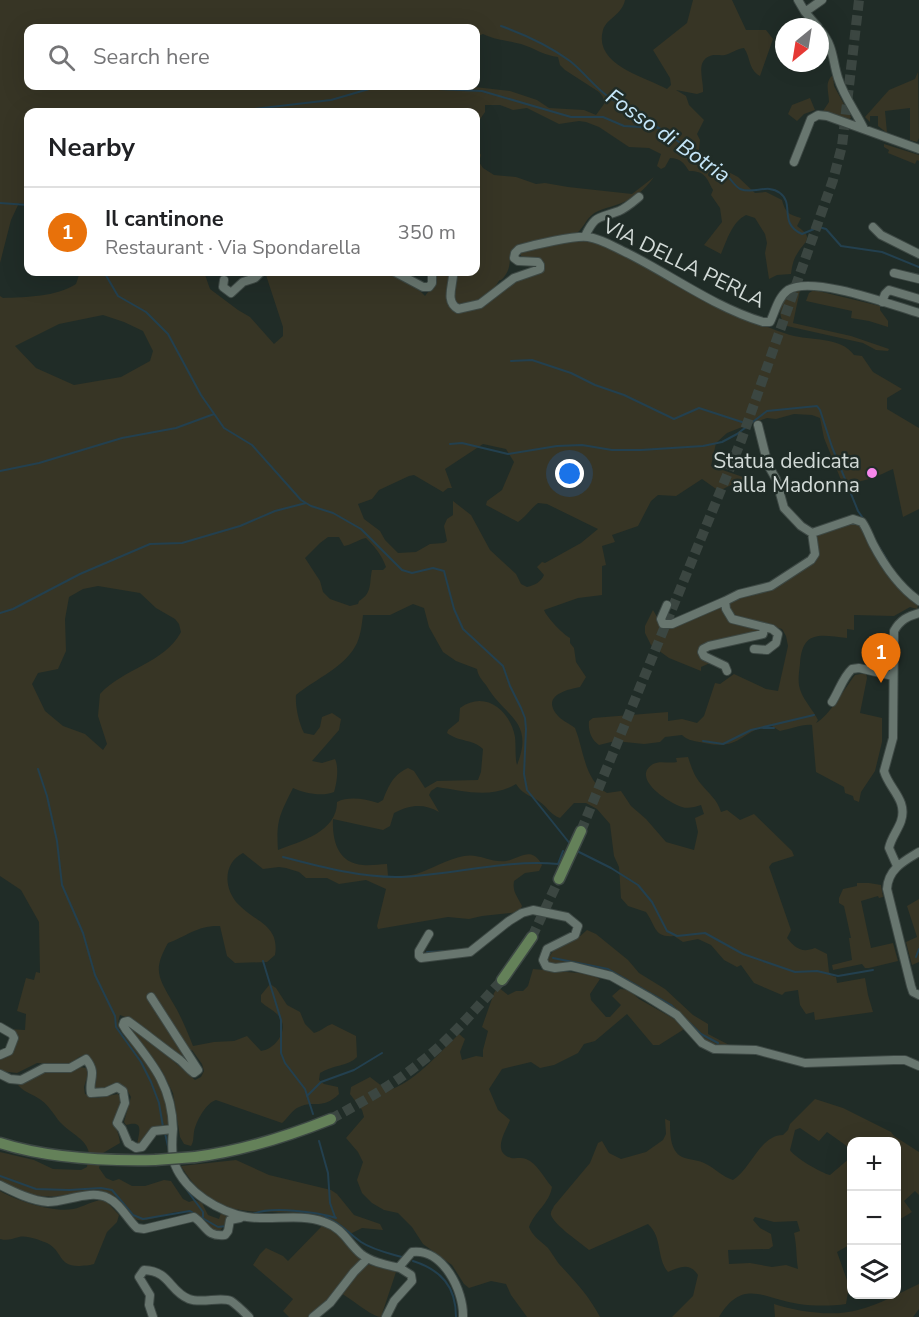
<!DOCTYPE html>
<meta charset="utf-8">
<style>
body{margin:0;font-family:"Nunito Sans",sans-serif;background:#f6f6f6;color:#202124}
.controls{position:absolute;right:18px;bottom:18px;display:grid;overflow:hidden;border-radius:12px;box-shadow:0 6px 24px #0002}
.controls button{width:54px;height:54px;display:grid;place-items:center;padding:0;border:0;border-bottom:2px solid #e0e0e0;background:#fff;color:#202124;font:30px sans-serif}
.compass{position:absolute;left:775px;top:18px;width:54px;height:54px;border-radius:50%;background:#fff;box-shadow:0 6px 24px #0002;rotate:210deg}
.you{position:absolute;left:570px;top:474px;width:21px;height:21px;margin:-15px;border:4px solid #fff;border-radius:50%;background:#1a73e8;box-shadow:0 0 0 9px #1a73e833}
.badge{display:grid;place-items:center;width:39px;height:39px;border-radius:50%;background:#db2777;color:#fff;font-size:20px;font-weight:700}
.pin{position:absolute;translate:-50% -50px;filter:drop-shadow(0 2px 3px #0008)}
.pin::after{content:'';position:absolute;top:32px;width:21px;height:18px;background:inherit;clip-path:polygon(0 0,100% 0,50% 100%)}
.list{margin:0;padding:0;list-style:none}
h2{display:flex;justify-content:space-between;align-items:center;height:78px;margin:0;padding:0 24px;font-size:26px}
h2 small{font-size:20px;font-weight:400;color:#757577}
.list li{display:grid;grid-template-columns:39px 1fr auto;gap:18px;align-items:center;box-sizing:border-box;height:90px;padding:0 24px;border-top:2px solid #e0e0e0}
.list b{display:block;font-size:22px;white-space:nowrap}
.list p{margin:0;font-size:20px;white-space:nowrap;color:#757577}
.list em{font-size:20px;font-style:normal;color:#757577}
.icon{flex:none;width:33px;height:33px;fill:none;stroke:currentColor;stroke-width:2;stroke-linecap:round;stroke-linejoin:round}
.map{position:relative;flex:none;width:919px;height:1317px;overflow:hidden}
.search{position:absolute;background:#fff;box-shadow:0 6px 24px #0002;left:24px;top:24px;width:456px;height:66px;display:flex;align-items:center;gap:15px;box-sizing:border-box;padding:0 21px;border-radius:12px;color:#757577;font-size:22px}
.panel{position:absolute;background:#fff;box-shadow:0 6px 24px #0002;left:24px;top:108px;width:456px;height:168px;border-radius:12px}
.map>svg:first-child{display:block}
</style>
<div class="map">
<svg width="919" height="1317" viewBox="0 0 919 1317">
<rect width="100%" height="100%" fill="#202c27"/>
<path fill="#373525" fill-rule="evenodd" d="M0,0H625C622,15 607,18 603,30C593,65 646,77 667,89L671,85L670,78L653,50L687,23L693,0H732L746,30H766L773,39L760,76C748,69 751,58 744,48C736,49 732,53 725,55C720,56 714,54 710,56C695,61 704,81 703,92L697,94L676,90L686,96L689,105L704,120L697,134L700,140L699,150L702,158L738,177L755,193L766,192L782,200C785,212 789,215 801,218L797,226C815,239 805,240 797,254C793,260 792,267 791,274L777,275L769,279L765,253L767,243L765,234L755,218L746,215C732,222 727,240 721,254L704,245L722,222L720,208L711,195L713,190C706,177 705,171 689,171C684,163 680,158 670,158L665,167L661,169L657,166L661,154L649,148L629,147L599,127L586,122L579,121L559,124L527,108L513,110L500,105H485V112L476,125V112H28V205L19,203L11,220L0,263ZM28,28H476V37L483,34C498,41 507,40 521,44C534,48 545,56 558,57L560,65L565,70L599,92L603,97L604,104L596,115L584,110L549,108L537,100L510,91L466,86H28Z
M918,72L919,138L917,142L910,140V108L885,111L887,133L878,126V116H870V122L865,117L889,90L915,79Z
M833,75L834,86L850,115L851,118L848,120L823,111L829,102C829,92 824,82 833,75Z
M810,98L815,110L804,114L797,121L788,114L792,105Z
M884,144L919,155V161L917,160L915,164L888,153L889,150L884,147Z
M476,146L481,155L479,162L483,168L494,175L516,177L536,184L545,183L568,187L632,194L654,177C644,191 632,200 616,205C608,208 600,209 593,214C585,220 583,230 574,235L519,244L510,254C510,262 510,270 504,277C498,284 502,276 497,284C487,300 474,304 456,305L453,290L458,272H476Z
M574,240L599,241C660,273 725,314 790,335C811,341 840,336 854,355L862,356L873,372L902,389L887,398V409L919,428V509L903,517L893,469C874,478 865,481 843,485L824,438L820,418L812,415L794,414L776,419L767,418L737,429L727,433L716,443L711,466L743,477V479L719,491L702,479L676,496L658,495L651,501L638,526L612,535L615,542L602,546L606,565L602,566V595L578,598L544,610C547,618 564,635 570,638V643L574,648L576,662L586,677L580,687C564,690 540,697 559,717C563,721 570,724 575,728C584,750 584,780 607,793L621,791L631,806L646,819L666,842L694,850L698,832L695,818L704,814L701,805C695,807 688,809 682,807C669,803 630,778 653,764C660,760 669,764 677,762L676,758L688,757C691,766 694,776 701,784C709,794 717,799 721,812L727,810L740,820L754,814L792,851L794,856L772,863L769,867L791,930L787,938C796,949 802,953 815,948L827,954L829,972L832,976L836,977L837,983L865,978L868,995L873,1012L815,1020L814,1012L806,1014L800,1005L798,990L785,992L782,995L754,983L741,965L737,967L724,960L711,945L698,939L683,942L674,936C654,938 656,926 646,912L628,906L621,898L619,867L614,856L610,824L597,809L586,803H574L560,818C551,815 548,808 540,802C531,795 524,796 516,784C491,799 464,791 437,787L431,791L429,795L439,812C423,803 410,805 394,813L390,826L383,830L333,819C332,841 338,863 363,865C371,866 379,864 387,864L388,876C397,876 407,876 416,874C432,869 447,859 464,856C479,853 491,863 506,861C520,859 531,845 542,865L539,871L525,873L514,881C512,892 518,897 522,906L519,912L482,916L469,919L448,917L378,929L377,926L386,889L366,880L339,884L327,878H306L299,872L286,868L279,867L263,869L243,853C223,863 223,889 239,905C255,922 280,925 275,955L267,962L235,963L227,956L220,926C198,925 187,936 168,943C152,971 159,978 173,1003C181,1016 187,1031 193,1046L214,1042L234,1041L247,1036L261,1051C277,1049 291,1027 277,1014C272,1009 266,1007 261,1002V995L270,984L276,988L287,1005L300,1012L305,1024L314,1033C322,1031 325,1026 332,1024L356,1036L357,1057C349,1066 332,1065 320,1073L319,1080L324,1084L338,1087L339,1094C323,1110 314,1100 299,1107C292,1110 288,1118 282,1123L216,1100C206,1103 196,1121 194,1132C193,1138 194,1141 191,1146L184,1144L180,1137L173,1093L162,1071L133,1036V1029L140,1032L195,1080L201,1077L204,1071L202,1064L192,1050L180,1057L136,1021L120,1015C118,1021 117,1027 121,1032C124,1038 131,1040 134,1045C153,1070 167,1094 170,1125C153,1123 149,1133 140,1145L137,1146C138,1134 146,1119 126,1125L124,1122L131,1097L126,1088L117,1083L96,1091L93,1088L97,1071L85,1055L79,1057L68,1065L37,1063L17,1073L0,1071V1057L9,1055L18,1039L17,1036L7,1029L25,1030L26,1014L17,1011L26,978L34,980L36,972L40,973L39,922L21,890L0,876V296L3,298C26,297 56,297 76,284L80,272H204L210,289L238,310L250,317L274,344L283,336V327L265,272H389C401,281 415,284 425,296L435,283L434,272H450L448,304L451,308L460,312L522,277L544,269L543,260L521,256L520,252L526,249ZM103,315L124,322L143,331L153,351L150,361L121,377L74,385L36,368L15,346L59,324ZM483,444L506,449L514,462L502,490L487,501L486,505L518,522C527,516 530,509 538,503L547,504L598,529L581,543L545,563L542,562L537,567L544,575C541,582 535,585 527,587L521,584L516,574L490,550L471,515L453,501V515L447,519L444,526L447,541L444,543L430,544L416,552L398,553L385,540L380,531L364,519L358,504L372,499L379,490L409,476L414,475L443,492L448,488H452L445,469ZM328,537H339L344,546C354,544 357,540 366,538C374,546 382,555 386,567L383,570H372C369,582 373,593 359,601L358,604L350,606L330,599L323,592L320,581L305,558L320,543ZM98,586L140,593L156,608L175,619L179,624L181,632C165,663 122,669 100,694L98,716L107,744L103,750L85,734L63,726L45,711L32,684L38,673L58,669L66,651L65,619L69,597L83,589ZM413,604L424,608L429,627L443,652L456,661L477,669C478,676 482,680 486,685C504,717 535,720 517,765C515,758 516,746 515,737C510,710 485,690 460,708L459,721L448,730L447,733C461,743 471,738 483,749L481,772L478,780L437,781L425,788L414,771L408,768C393,775 389,785 383,800L378,803C365,799 349,796 337,802C337,832 301,841 278,850C276,820 280,814 293,788C304,793 322,797 334,792C337,783 339,767 335,759L322,763L312,761L339,730L341,719L332,713L322,717L320,727L314,735L304,733C299,723 295,706 296,695C315,679 346,667 357,643C361,634 362,623 363,615H390Z
M800,290L793,323L851,336L889,349L888,351L876,350L863,343L787,326C773,314 783,293 800,290Z
M814,290L880,306V310L888,321V327L869,321L851,318L852,311L806,301L809,293Z
M850,522L861,524L876,552L918,605L917,609L910,607L894,616L854,615V630L847,629V638C821,635 802,629 800,664C799,673 797,683 801,692C805,702 813,710 818,720L816,723C829,716 845,688 855,675L866,673L867,678L860,713L882,718V742L875,771L861,792L859,802L854,800L853,796L845,793L844,787L816,772L812,725C802,724 791,729 780,731L770,725C740,731 741,751 704,743C696,741 688,741 682,735L665,737L660,742L644,744L615,741L599,745C591,740 588,730 589,721L593,718L668,712V721L682,719L697,723L704,716L715,683L720,684L734,674L766,689L778,691L788,646L786,636L782,629C765,622 731,627 729,604L733,598L750,595L811,563L814,539L817,534Z
M719,606L722,607L731,622L761,630L759,632L699,651V655L710,663L701,667V671L669,658L651,645L645,633V626L653,610L661,624Z
M857,883H869L881,885L883,897L879,898L878,896L861,901L871,948L893,943L898,961L869,968H865L862,964L833,970L832,965L852,960L849,938H851L844,906L839,903V898L843,889L857,886Z
M919,899V962L912,965L906,942L917,937L907,906Z
M587,930L596,934L628,960L639,973L665,989L693,1015L708,1024V1034L733,1047L707,1043L681,1014L620,978L550,964L547,961L553,951L578,938Z
M533,969L590,974L600,979L590,994L591,1000L606,1017H610L621,1005L612,996L620,989L629,990L639,999L676,1020L686,1028L659,1045H653L627,1014L595,1041L584,1044L578,1053L554,1065L540,1068L531,1062L502,1069L489,1089L498,1110L510,1120C506,1131 491,1152 511,1158C516,1159 521,1157 526,1159C537,1163 544,1178 552,1187C549,1204 535,1211 529,1227C533,1237 541,1241 548,1248C552,1253 555,1259 559,1264C575,1281 589,1296 600,1317H527L511,1295L506,1284L491,1281L469,1288L464,1284L452,1265L423,1244L412,1227L398,1213L384,1210L372,1203L362,1193L357,1180L363,1162L358,1152L346,1138L364,1117L362,1110L350,1094L351,1087L370,1077L387,1090C410,1087 442,1050 459,1034L465,1039L460,1052L462,1060L476,1056L483,1057V1050L488,1031L482,1027L494,993L498,987L508,995L516,991H523L528,986Z
M79,1067L86,1068L88,1074L84,1087L85,1094L97,1098L118,1094L121,1100L122,1107C108,1126 118,1124 120,1143L103,1153L99,1168L106,1178L113,1181L119,1179L132,1186H145L164,1180L171,1181L183,1199L189,1202L195,1200L202,1203L208,1215L219,1219L221,1213L230,1216L220,1231C205,1229 199,1213 184,1212C168,1210 148,1225 135,1219C121,1212 113,1196 98,1191C55,1195 41,1205 0,1180V1152L34,1160L53,1169L81,1170L87,1167C87,1163 90,1156 89,1153C87,1140 71,1133 63,1125C55,1118 51,1107 41,1100C33,1094 25,1093 18,1085L40,1073H67Z
M815,1099L843,1108L891,1132L894,1136L919,1152V1195L915,1191L904,1201L912,1212L897,1221L896,1142H852L851,1149L827,1132L819,1141L800,1128L795,1130L790,1150C794,1157 821,1173 830,1175L851,1157V1244L837,1252L849,1286L846,1304C832,1306 813,1306 799,1304C764,1299 743,1277 719,1317H672L693,1296L698,1275C690,1262 679,1267 668,1272C656,1257 663,1238 648,1224L589,1250C581,1243 554,1225 551,1215C550,1212 553,1209 554,1206L590,1163L598,1143L602,1141L609,1153L621,1159L646,1152L663,1140L666,1134L665,1119L670,1121C670,1134 670,1154 685,1158C692,1160 698,1160 704,1163C715,1168 722,1177 733,1180C751,1169 760,1135 783,1135L788,1130L790,1124ZM755,1217L774,1222L797,1221L800,1231L794,1233C797,1246 796,1257 798,1269L786,1265L772,1267L750,1263L729,1264L728,1250L769,1249L773,1246L771,1234L760,1228L753,1220Z
M236,1160L269,1175L331,1190L337,1194L354,1215L380,1224L383,1230L362,1228L350,1234C295,1185 230,1247 181,1166Z
M0,1191C17,1201 54,1213 73,1209C84,1207 94,1199 105,1200L119,1215L117,1222L107,1232L94,1264C88,1266 86,1265 80,1266C58,1267 63,1251 47,1243C39,1240 27,1235 19,1237C11,1239 8,1241 0,1239Z
M322,1226L337,1231L362,1260C351,1274 325,1312 308,1317C303,1317 295,1317 289,1317L283,1311L293,1299L253,1265L260,1254L266,1248L283,1256L288,1261Z
M366,1264L396,1272L381,1317C372,1317 352,1299 342,1294Z
M919,1284V1309L913,1317H775L774,1304C799,1312 833,1317 858,1310C879,1305 899,1293 919,1284Z"/>
<g fill="none" stroke-linecap="round" stroke-linejoin="round">
<path stroke="#23404f" stroke-width="2" d="M501,26C526,35 548,45 570,61C584,72 595,88 610,98C622,106 634,111 646,119C671,136 695,154 721,170C729,175 732,184 740,189C754,195 767,183 780,193C795,204 778,223 802,234L819,227L826,229L841,246L882,252L919,267
M412,86L439,89L482,91L571,117H603L624,126L658,128
M228,112L331,100L369,89L407,86
M0,203L28,205
M104,272L118,296L146,312L168,334L201,395L224,428L252,445L301,500L311,506L333,513L361,529L402,570L412,573L433,568L444,571L454,609L463,629L503,666L510,686L521,708L525,718L526,729L524,774L527,790L571,845
M511,361L532,360L571,373L595,385L624,395L674,419L699,408L748,424
M450,444L462,443L508,454L557,446L582,445L612,450H641L703,446L722,442L737,434L767,411L817,406L820,410L832,447L858,511L865,521
M0,471L39,463L122,438L176,428L214,414
M879,547L887,560
M0,613L13,609L80,574L150,544L182,543L240,526L275,511L306,503
M763,728H774
M703,741L723,744L751,730L814,715
M38,769L47,796L57,841L62,885L83,933L95,975L115,1016L116,1027L141,1062L151,1082L159,1103L163,1127
M577,851L611,868L638,885L652,902L667,931L677,936L705,933L743,954L795,972L817,971L838,976L873,970
M283,857C321,867 362,878 401,877C454,875 505,859 558,864L563,851
M427,952L451,951
M916,957L919,949
M553,958L608,969L671,1005L701,1034L718,1043
M263,961L281,1020V1053L285,1063L305,1089L313,1114
M307,1096L321,1082L354,1070L382,1053
M165,1133L169,1151
M319,1141L328,1173L330,1203L335,1217
M0,1176L36,1189L69,1190L101,1188L112,1190L133,1215L143,1219L190,1211L218,1227L226,1226
M184,1186L203,1212V1217
M253,1214C271,1206 317,1212 336,1218
M325,1217C340,1222 348,1233 361,1242C373,1250 388,1253 402,1257
M413,1261C441,1270 456,1286 456,1317"/>
<path stroke="#3b4641" stroke-width="10" stroke-dasharray="10 5" stroke-linecap="butt" d="M581,831L741,441L833,180L842,146L859,0
M532,937L559,879
M331,1119C362,1102 393,1085 421,1062C451,1039 476,1008 502,980"/>
<defs>
<path id="street" d="M798,0L805,12L818,27
M805,12L822,0
M820,30C834,46 832,59 838,78C844,97 856,112 864,129
M794,162L811,119L818,115L827,116L919,149
M873,227L881,235L919,254
M585,236C596,214 598,219 619,211C626,208 633,202 639,197
M395,272L423,287H429L432,283V272
M453,272C454,284 444,301 458,309L480,304L514,278L540,269V265L538,262L518,261L514,258L515,253L519,249C534,245 575,235 588,237C602,239 614,247 627,253C673,276 714,307 763,322H770C775,312 778,297 788,290C812,275 892,305 919,313
M894,273L919,279
M224,280L223,287L231,293L243,282L255,278L261,272
M882,302L885,294L889,290L919,299
M758,425L768,465L776,479L784,508L801,526L812,533L853,519L862,522C867,529 869,536 873,544C884,565 899,587 919,601
M667,605L661,619L663,624H672L725,601
M754,649L767,650L776,643L778,634L772,629L732,619L726,609L725,601L739,594L771,586L811,560L815,554L812,533
M727,671L725,666L704,656L702,652L703,649L709,646L763,634L764,627
M832,702C839,691 843,677 852,669L859,668L893,676
M919,852C904,861 888,869 887,889L911,986L913,992L919,995
M897,866L889,848C891,838 898,830 901,821C908,800 889,789 884,771L893,738L894,631C900,620 908,616 919,613
M429,934L419,951V956L421,958L470,952L509,921L522,913L533,910L567,917L578,926L575,935L547,949L543,960L546,966L555,968L571,966L611,976L648,997L677,1015L702,1043L714,1049L756,1050L805,1063L894,1060H905L919,1066
M151,997L198,1070L194,1073C189,1070 185,1064 180,1060C162,1047 145,1033 128,1021L124,1022L123,1025L126,1030C152,1063 172,1085 173,1129
M0,1027L12,1034L14,1038L9,1051L0,1055
M0,1074L10,1079L21,1080L44,1068H70L86,1059C98,1074 88,1080 91,1093L106,1092L117,1087L123,1091L125,1103L117,1123L122,1129L128,1143L136,1148L142,1147L154,1131L173,1129C172,1140 171,1155 175,1165C186,1192 219,1212 247,1217C272,1221 299,1213 324,1222C343,1228 348,1243 361,1254C371,1262 387,1265 400,1268
M0,1185C14,1192 32,1201 48,1202C66,1202 91,1189 108,1198C121,1204 127,1219 137,1228L144,1229L194,1217C207,1226 206,1237 225,1235L228,1231L230,1220L240,1218
M153,1317L149,1305L150,1295L139,1277L144,1270C170,1271 169,1291 189,1299C202,1304 221,1296 231,1301C237,1305 244,1312 249,1317
M313,1317L330,1303L354,1272L367,1259
M386,1317L394,1301L412,1281L411,1275L400,1268V1266L412,1252C443,1248 464,1291 463,1317"/>
<path id="secondary" d="M559,879L581,831
M502,980L532,937
M0,1143C47,1158 106,1161 155,1160
M195,1157C242,1151 286,1137 331,1119"/>
</defs>
<use href="#street" stroke="#3d4844" stroke-width="10"/>
<use href="#secondary" stroke="#3d4844" stroke-width="13"/>
<use href="#street" stroke="#68766f" stroke-width="8"/>
<use href="#secondary" stroke="#648159" stroke-width="10"/>
<defs>
<path id="secondary-bridge" d="M155,1160L195,1157"/>
</defs>
<use href="#secondary-bridge" stroke="#3d4844" stroke-width="13" stroke-linecap="butt"/>
<use href="#secondary-bridge" stroke="#648159" stroke-width="10"/>
</g>
<circle fill="#f788ec" stroke="#202c27" stroke-width="2" cx="872" cy="473" r="6"/>
<g text-anchor="middle" dominant-baseline="central" stroke-width="5" stroke-linejoin="round" paint-order="stroke">
<g font-size="21" fill="#d2dad7" stroke="#202c27">
<text transform="translate(684 263) rotate(26)">VIA DELLA PERLA</text>
</g>
<g font-size="21" fill="#d2dad7" stroke="#202c27" text-anchor="end">
<text x="860" y="461">Statua dedicata<tspan x="860" dy="24">alla Madonna</tspan></text>
</g>
<g font-size="22" font-style="italic" fill="#c5e6f9" stroke="#202c27">
<text transform="translate(668 136) rotate(35)">Fosso di Botria</text>
</g>
</g>
</svg>
<div class="controls">
<button>+</button>
<button>−</button>
<button><svg class="icon" aria-label="layers" viewBox="0 0 24 24"><path d="M12 4l9 5-9 5-9-5zM3 14l9 5 9-5"/></svg></button>
</div>
<svg class="compass" viewBox="-18 -18 36 36"><path d="M0-13l5 13h-10z" fill="#e53935"/><path d="M0 13l5-13h-10z" fill="#757577"/></svg>
<div class="you"></div>
<div class="pin badge" style="left:881px;top:683px;background:#e8710a">1</div>
<div class="search"><svg class="icon" aria-label="search" viewBox="0 0 24 24"><circle cx="10" cy="10" r="6"/><path d="M15 15l6 6"/></svg>Search here</div>
<section class="panel">
<h2>Nearby<small></small></h2>
<ul class="list">
<li><span class="badge" style="background:#e8710a">1</span><div><b>Il cantinone</b><p>Restaurant · Via Spondarella</p></div><em>350 m</em></li>
</ul>
</section>
</div>
